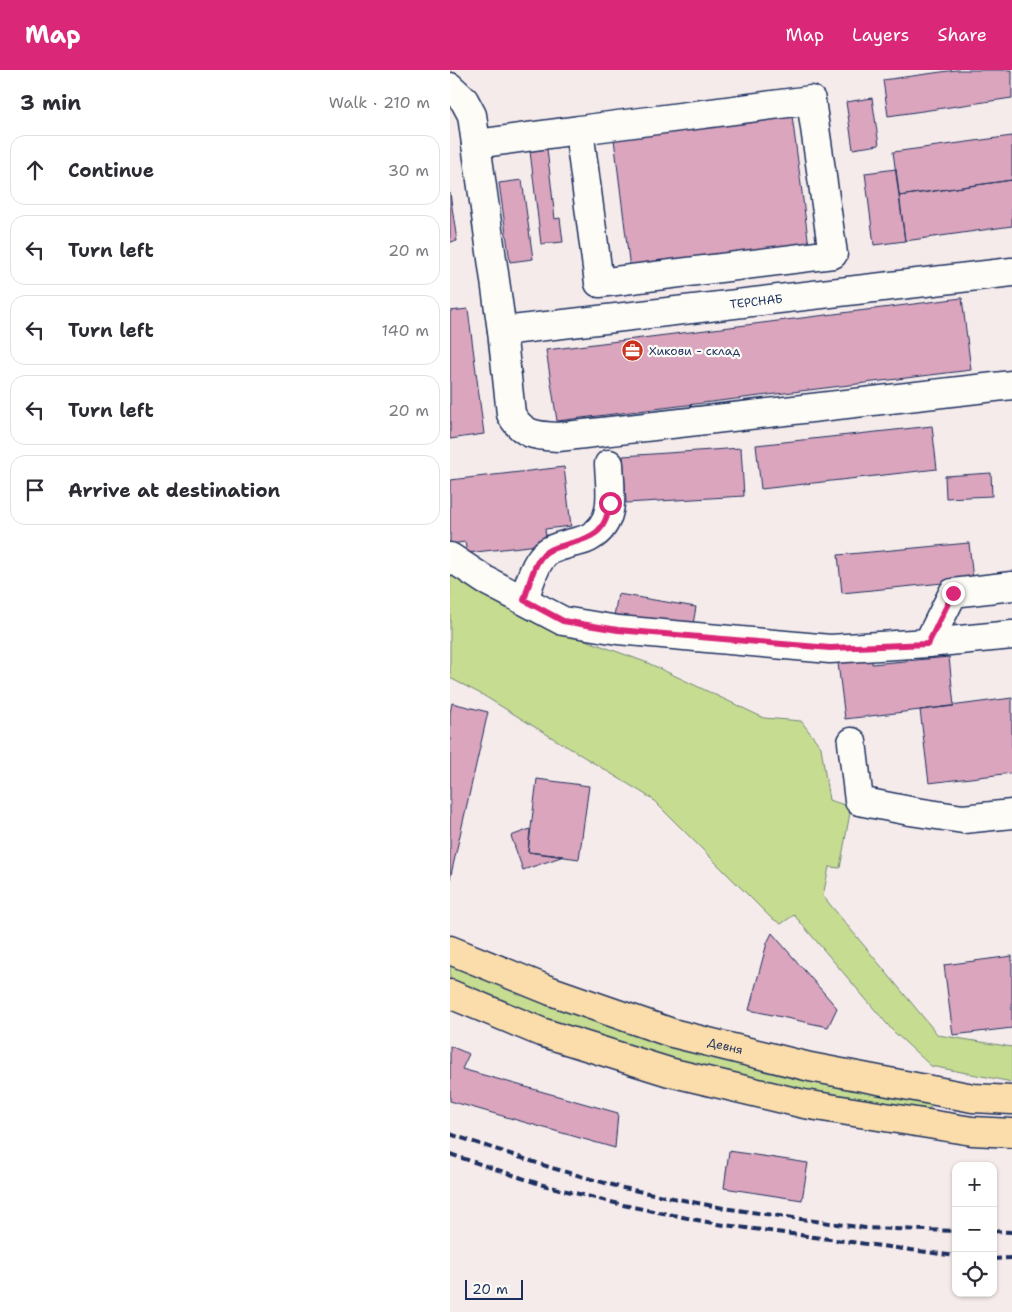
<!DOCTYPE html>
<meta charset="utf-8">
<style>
body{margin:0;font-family:"Shantell Sans",sans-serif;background:#f7f7f7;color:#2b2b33}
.controls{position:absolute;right:15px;bottom:15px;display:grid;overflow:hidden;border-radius:10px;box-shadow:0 1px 4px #0004}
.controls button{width:45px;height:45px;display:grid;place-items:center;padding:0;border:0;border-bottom:1px solid #e1e1e2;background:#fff;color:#2b2b33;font:25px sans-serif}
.scale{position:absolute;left:15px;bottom:12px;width:58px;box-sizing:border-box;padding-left:5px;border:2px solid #1b2f5e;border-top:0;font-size:14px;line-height:18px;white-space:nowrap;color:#1b2f5e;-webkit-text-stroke:4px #fdfcf7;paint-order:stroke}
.stop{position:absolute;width:15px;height:15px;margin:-11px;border:4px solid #db2777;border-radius:50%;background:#fff}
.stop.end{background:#db2777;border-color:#fff;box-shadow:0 1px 5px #0008}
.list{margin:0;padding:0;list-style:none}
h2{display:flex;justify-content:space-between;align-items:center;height:65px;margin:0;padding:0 20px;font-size:21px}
h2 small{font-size:16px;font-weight:400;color:#7c7c81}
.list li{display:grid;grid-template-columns:32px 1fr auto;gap:15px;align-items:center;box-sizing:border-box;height:70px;margin:0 10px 10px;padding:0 10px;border:1px solid #e1e1e2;border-radius:15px}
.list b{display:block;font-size:19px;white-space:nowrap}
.list em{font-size:16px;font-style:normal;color:#7c7c81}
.icon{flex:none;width:28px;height:28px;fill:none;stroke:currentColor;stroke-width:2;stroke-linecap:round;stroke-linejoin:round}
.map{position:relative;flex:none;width:562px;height:1242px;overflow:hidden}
header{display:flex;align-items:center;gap:30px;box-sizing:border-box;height:70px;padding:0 25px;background:#db2777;color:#fff}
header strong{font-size:24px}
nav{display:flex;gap:28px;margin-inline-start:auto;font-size:18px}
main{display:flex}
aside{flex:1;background:#fff}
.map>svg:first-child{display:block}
</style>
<header>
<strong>Map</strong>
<nav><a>Map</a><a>Layers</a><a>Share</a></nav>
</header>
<main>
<aside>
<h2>3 min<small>Walk · 210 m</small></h2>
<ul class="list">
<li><svg class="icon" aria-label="ahead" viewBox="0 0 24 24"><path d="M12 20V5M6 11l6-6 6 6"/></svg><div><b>Continue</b></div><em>30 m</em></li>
<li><svg class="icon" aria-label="left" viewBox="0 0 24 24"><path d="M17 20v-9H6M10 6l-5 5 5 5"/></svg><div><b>Turn left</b></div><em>20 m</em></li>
<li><svg class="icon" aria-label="left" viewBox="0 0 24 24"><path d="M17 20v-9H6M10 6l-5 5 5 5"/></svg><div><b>Turn left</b></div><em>140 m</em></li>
<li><svg class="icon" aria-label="left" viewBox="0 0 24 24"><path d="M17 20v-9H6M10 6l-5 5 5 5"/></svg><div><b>Turn left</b></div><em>20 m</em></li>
<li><svg class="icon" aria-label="arrive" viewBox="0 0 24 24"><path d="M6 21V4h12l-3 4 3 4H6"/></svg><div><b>Arrive at destination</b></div></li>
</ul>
</aside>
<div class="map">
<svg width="562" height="1242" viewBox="0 0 562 1242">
<rect width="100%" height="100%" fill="#f6ebeb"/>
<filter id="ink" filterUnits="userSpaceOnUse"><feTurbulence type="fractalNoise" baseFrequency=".02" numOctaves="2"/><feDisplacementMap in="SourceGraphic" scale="10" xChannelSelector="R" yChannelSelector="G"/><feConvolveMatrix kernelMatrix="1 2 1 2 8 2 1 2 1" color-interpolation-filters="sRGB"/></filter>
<g filter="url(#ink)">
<path fill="#c6dc91" stroke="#708678" d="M0,501L108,560L198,593L314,648L351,651L371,677L379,730L401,737L390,798L379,797L373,826L488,965L562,977V1012L481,996L443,961L344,845L331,854L320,847L201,728L31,624L0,608Z
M0,880L101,921L481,1020L479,1054L354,1034L0,924Z"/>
<path fill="#daa5bd" stroke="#1b2f5e" d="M506,0H562V28L438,46L433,10Z
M422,28L429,75L403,79L396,32Z
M341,38L359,176L180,199L163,61Z
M562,66V110L449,126L443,82Z
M97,79L105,149L110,148L113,172L91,174L80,81Z
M446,99L455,171L424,175L415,103Z
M72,110L83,189L60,192L49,113Z
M562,110V156L455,171L449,126Z
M0,123L7,171L0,172Z
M512,228L521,300L107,351L96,280Z
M18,239L34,364L0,369V241Z
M482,356L487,399L311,419L306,375Z
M291,378L294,426L176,433L173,386Z
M114,397L121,456L95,459L97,474L17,483L15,472L0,474V410Z
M541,403L542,426L496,428L495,406Z
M519,473L523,510L392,523L388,485Z
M168,524L246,537L242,560L164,546Z
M387,585L422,586V594L499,587L504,636L395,649Z
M562,628V703L479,713L470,640Z
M2,633L38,642L0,809V643Z
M87,709L139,716L129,789L78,782Z
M80,759L78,782L114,786L73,800L61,766Z
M322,863L387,938L378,957L299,940L317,873Z
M562,886V958L503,965L494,895Z
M0,976L19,984L12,999L168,1043L165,1078L0,1031Z
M279,1081L358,1093L352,1130L274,1118Z"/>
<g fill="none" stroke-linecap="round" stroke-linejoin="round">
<defs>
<g id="minor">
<path d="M0,17L14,30L22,45L52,261L61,344C72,365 86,366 108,367L562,315"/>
<path d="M26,74L129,60L149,213L383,184L361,30L129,60"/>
<path id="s1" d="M52,261L562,202"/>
<path d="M0,487L35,510L113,551L168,560L380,579L478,573L503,523L562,516"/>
<path d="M74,530C79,516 83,496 94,485C99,479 111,476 118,474C125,472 134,471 140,467C167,452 160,419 159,394"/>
<path d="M478,573L562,565"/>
<path d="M402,672L409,731L460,741L513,749L562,744"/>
</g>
<g id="major">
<path id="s2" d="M0,880L101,921L222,963L360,997L523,1028L562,1030"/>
<path d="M0,924L91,962L219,1002L354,1034L522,1061L562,1063"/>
</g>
</defs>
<use href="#minor" stroke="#1b2f5e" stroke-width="31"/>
<use href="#major" stroke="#1b2f5e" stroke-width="31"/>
<use href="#minor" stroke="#fdfcf7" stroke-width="28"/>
<use href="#major" stroke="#faddab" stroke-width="28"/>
<path stroke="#1b2f5e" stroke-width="4" stroke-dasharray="8 4" stroke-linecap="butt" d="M0,1064L102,1098L173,1118L273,1138L415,1158L506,1161
M0,1084L93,1115L173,1135L267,1154L506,1186
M543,1161L562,1162
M543,1189L562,1188"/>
</g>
</g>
<g fill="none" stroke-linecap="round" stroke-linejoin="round" filter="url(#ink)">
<path stroke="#db2777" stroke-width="6" d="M160,433C155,466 141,467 112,476C107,477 98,480 94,484C83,494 79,516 74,530L113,551L168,560L380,578L478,574L503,523"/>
</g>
<defs>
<symbol id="office-disc" viewBox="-11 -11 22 22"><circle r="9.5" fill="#c8321e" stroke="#fdfcf7"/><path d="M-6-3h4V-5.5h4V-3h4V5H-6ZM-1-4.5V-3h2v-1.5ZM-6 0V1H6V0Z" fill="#fff"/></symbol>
</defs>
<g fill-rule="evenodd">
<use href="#office-disc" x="170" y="268" width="25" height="25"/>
</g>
<g text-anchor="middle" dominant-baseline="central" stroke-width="4.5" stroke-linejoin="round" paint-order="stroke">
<g font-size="12" fill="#1b2f5e" stroke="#fdfcf7">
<text stroke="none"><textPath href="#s1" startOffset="256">ТЕРСНАБ</textPath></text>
<text stroke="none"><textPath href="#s2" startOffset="292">Девня</textPath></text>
</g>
<g font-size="12" fill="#1b2f5e" stroke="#fdfcf7" text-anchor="start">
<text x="199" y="281">Хикови - склад</text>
</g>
</g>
</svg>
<div class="controls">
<button>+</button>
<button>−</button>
<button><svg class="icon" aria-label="locate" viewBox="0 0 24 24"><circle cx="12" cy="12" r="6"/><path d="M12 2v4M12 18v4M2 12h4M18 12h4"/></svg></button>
</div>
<div class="scale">20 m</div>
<div class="stop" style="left:160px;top:433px"></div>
<div class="stop end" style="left:503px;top:523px"></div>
</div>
</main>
